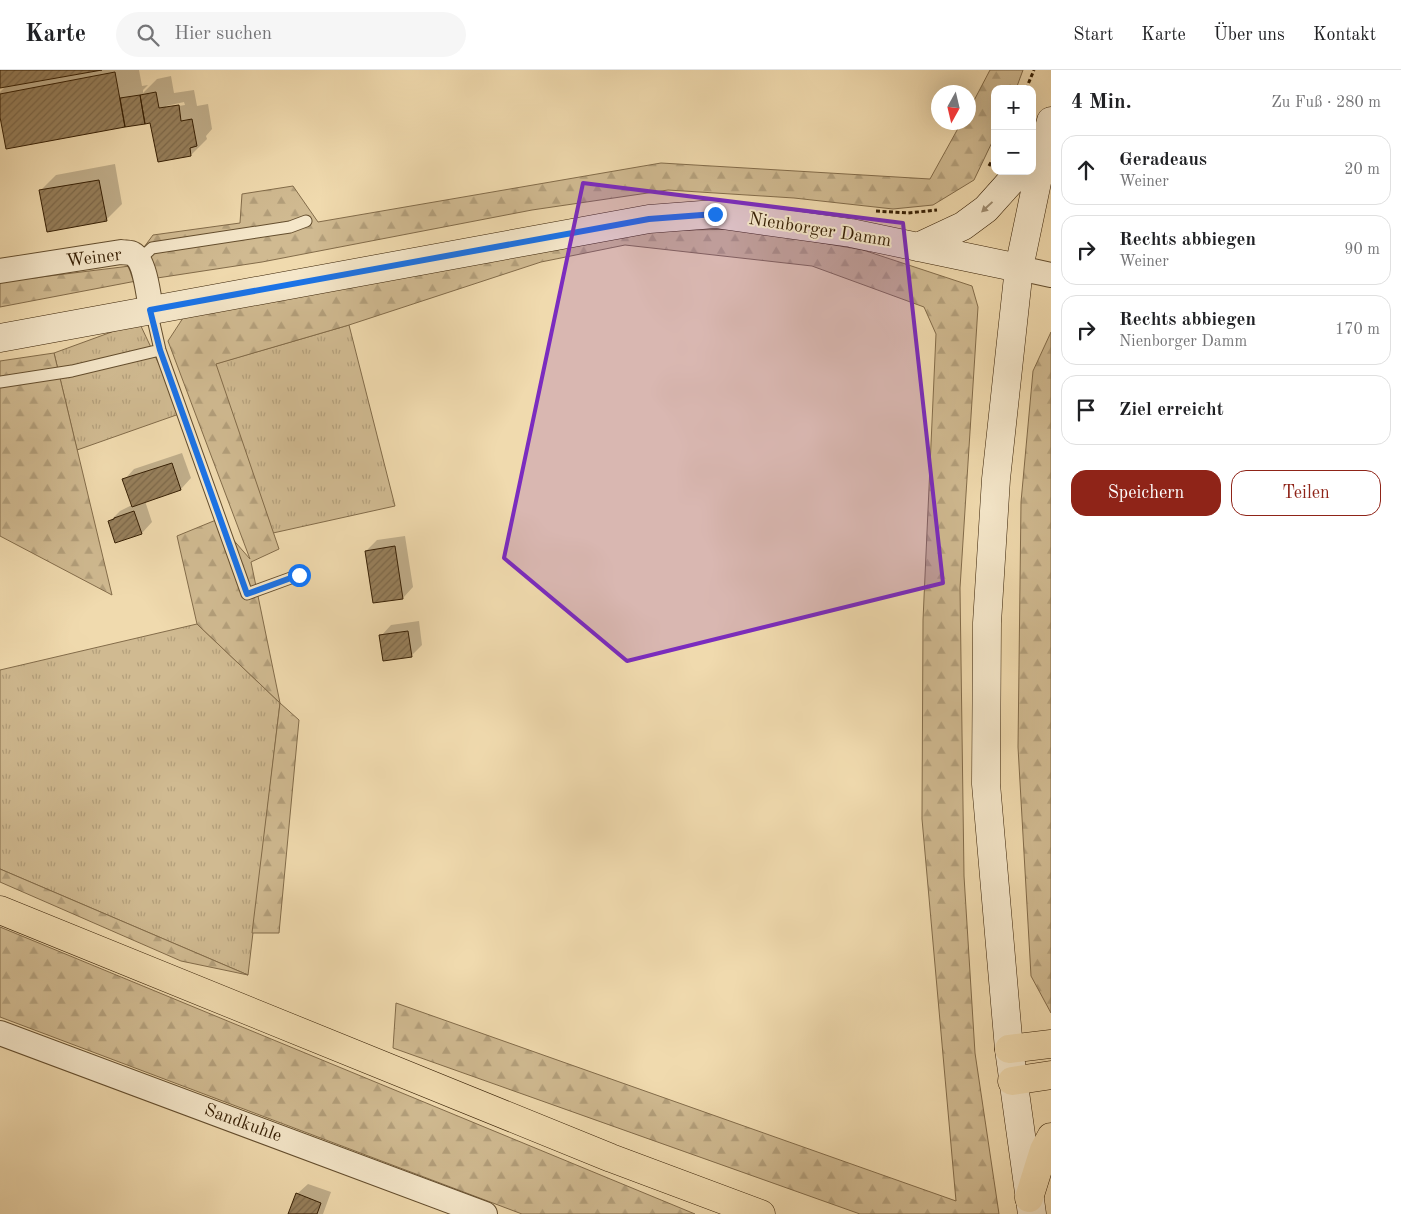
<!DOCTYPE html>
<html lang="de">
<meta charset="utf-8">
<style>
body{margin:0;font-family:"Old Standard TT",serif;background:#f6f6f6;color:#202124}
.controls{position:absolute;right:15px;top:15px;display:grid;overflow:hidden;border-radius:10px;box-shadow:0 5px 20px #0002}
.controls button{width:45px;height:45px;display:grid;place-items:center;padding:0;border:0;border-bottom:1px solid #e0e0e0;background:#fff;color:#202124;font:25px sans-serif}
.compass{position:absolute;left:931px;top:15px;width:45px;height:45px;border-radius:50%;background:#fff;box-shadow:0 5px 20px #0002;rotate:188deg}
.stop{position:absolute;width:15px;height:15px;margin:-11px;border:4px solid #1a73e8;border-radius:50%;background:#fff}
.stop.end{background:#1a73e8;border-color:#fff;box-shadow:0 1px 5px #0008}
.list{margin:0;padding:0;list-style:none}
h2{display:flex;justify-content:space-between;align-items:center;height:65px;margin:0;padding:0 20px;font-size:21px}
h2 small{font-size:16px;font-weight:400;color:#757577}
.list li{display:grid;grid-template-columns:32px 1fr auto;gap:15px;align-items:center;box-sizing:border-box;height:70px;margin:0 10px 10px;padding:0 10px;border:1px solid #e0e0e0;border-radius:15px}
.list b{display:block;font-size:19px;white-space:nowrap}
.list p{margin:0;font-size:16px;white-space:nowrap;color:#757577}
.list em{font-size:16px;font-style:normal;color:#757577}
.actions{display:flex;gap:10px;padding:15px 20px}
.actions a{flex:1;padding:11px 0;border:1px solid #8f2418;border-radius:15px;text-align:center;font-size:18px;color:#8f2418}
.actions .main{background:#8f2418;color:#fff}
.icon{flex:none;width:28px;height:28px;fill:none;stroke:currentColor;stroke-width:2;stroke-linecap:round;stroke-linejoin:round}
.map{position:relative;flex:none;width:1051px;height:1144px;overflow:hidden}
header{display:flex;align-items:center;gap:30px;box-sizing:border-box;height:70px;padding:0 25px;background:#fff;border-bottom:1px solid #e0e0e0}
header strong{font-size:24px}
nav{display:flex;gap:28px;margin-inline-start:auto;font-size:18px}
.search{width:350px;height:45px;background:#f6f6f6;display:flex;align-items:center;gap:12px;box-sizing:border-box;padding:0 18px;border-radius:28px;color:#757577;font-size:19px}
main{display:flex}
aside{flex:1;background:#fff}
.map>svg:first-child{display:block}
</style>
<header>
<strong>Karte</strong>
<div class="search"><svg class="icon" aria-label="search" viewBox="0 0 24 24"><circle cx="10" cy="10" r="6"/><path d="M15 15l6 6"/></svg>Hier suchen</div>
<nav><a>Start</a><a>Karte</a><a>Über uns</a><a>Kontakt</a></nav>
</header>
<main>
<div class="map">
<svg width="1051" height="1144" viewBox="0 0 1051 1144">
<defs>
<pattern id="grass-tufts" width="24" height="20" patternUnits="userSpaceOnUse" patternTransform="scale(1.25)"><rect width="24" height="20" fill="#d0ba91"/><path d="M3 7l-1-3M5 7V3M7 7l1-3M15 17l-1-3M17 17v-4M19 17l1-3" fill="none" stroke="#b39f7b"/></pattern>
<pattern id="forest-firs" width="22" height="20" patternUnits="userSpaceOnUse" patternTransform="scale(1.25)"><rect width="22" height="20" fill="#d0ba91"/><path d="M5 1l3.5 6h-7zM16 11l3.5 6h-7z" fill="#b39f7b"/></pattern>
<pattern id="building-hatch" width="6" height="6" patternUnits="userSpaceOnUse" patternTransform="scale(1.25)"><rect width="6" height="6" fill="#97805c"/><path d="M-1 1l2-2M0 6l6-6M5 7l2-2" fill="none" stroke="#7c684a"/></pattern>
</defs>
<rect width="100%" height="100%" fill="#f0daae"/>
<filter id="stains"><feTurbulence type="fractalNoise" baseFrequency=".004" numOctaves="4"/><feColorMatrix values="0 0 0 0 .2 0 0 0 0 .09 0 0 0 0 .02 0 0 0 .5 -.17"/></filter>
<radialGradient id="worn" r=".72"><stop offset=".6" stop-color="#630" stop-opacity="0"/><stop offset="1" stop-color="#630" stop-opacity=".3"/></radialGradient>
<path fill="url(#grass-tufts)" stroke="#836c4a" d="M139,252L182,343L77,380L54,283Z
M349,255L395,436L273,463L215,294Z
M197,554L280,633L248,905L0,799V600Z"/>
<path fill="url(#forest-firs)" stroke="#836c4a" d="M990,0H1023L1016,19H995V66L974,110L933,135L893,139L794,128L668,120L532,140L262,192L131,212L0,237V212L130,196L153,165L240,153L242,124L293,116L318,152L661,93L930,109L961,53L968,52L969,40Z
M742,159L863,180L972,216L978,237L960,518L964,806L975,983L999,1144H860L393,978L396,933L956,1131L922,749L923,550L936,264L924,237L812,196L625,175L541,192L349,255L216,294L279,479L251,492L280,633L299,650L279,863H252L280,633L197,554L177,466L216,450L250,489L168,271L183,248L636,161Z
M1051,262V943L1031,906L1018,677L1021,432L1033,301Z
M54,283L112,525L0,466V291Z
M0,799L248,905L181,891L0,812Z
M0,857L695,1144H522L0,947Z"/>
<path fill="#0003" fill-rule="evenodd" d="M0,0H139L142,16L148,15L143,20V23L157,9L171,6L174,23L194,20L197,36L208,34L212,59L206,66L207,69L191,85L151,51L127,54L125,56L0,40V22L6,16L0,17ZM184,32L185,35L166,38V36Z
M115,94L122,134L106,150L40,121L56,105Z
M182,383L191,408L181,419L145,431L152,452L142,463L116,471L109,452L120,441L132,435L124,410L134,399Z
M405,466L413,517L403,528L366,481L377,470Z
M419,551L422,575L412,585L381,566L391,555Z
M308,1114L331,1122L323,1144H293L297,1124Z"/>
<path fill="url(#building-hatch)" stroke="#361f04" d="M0,0H102L0,18Z
M115,2L125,57L6,79L0,47V24Z
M156,22L159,38L179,35L181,51L192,49L197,76L190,78L191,86L158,92L150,53L145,54L140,25Z
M140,25L145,54L125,57L120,28Z
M99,110L107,151L47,162L39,120Z
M172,393L181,420L132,437L122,409Z
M134,441L142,464L115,473L108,451L114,449V448Z
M395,476L403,529L373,533L365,481Z
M408,561L412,587L383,591L379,565Z
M296,1123L321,1133L317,1144H288Z"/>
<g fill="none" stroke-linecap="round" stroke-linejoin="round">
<defs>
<path id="lane" d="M139,190L152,178L290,157L306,151
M151,240L160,280L247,524L299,505
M0,312L72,301L160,280"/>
<path id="street" d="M1019,198L1051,205
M0,201L121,182C125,183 130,182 133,184C145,190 149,228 151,240
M0,963L485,1144"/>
<path id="secondary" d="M918,177L963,156L986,139L1020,101
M0,268L649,149L715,144L851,163L1019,198
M1032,1144L1009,979L986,714L987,553L996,409L1019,198L1046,69L1051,51"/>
<path id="highway" d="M0,840L611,1088L761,1144
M1009,979L1051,974
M1012,1011L1051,1005
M1029,1128L1044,1080L1051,1067"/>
</defs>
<use href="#lane" stroke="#644e2e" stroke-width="13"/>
<use href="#street" stroke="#644e2e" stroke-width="26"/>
<use href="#secondary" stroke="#361f04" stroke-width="29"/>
<use href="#highway" stroke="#361f04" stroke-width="29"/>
<path stroke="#361f04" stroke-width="3" stroke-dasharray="4 2.5" stroke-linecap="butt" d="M1026,19L1034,0
M989,96L995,85
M876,141L908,143L937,140"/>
<use href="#lane" stroke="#f5e7ca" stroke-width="11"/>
<use href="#street" stroke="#f5e7ca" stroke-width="24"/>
<use href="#secondary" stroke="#f5e7ca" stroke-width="28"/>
<use href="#highway" stroke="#f0daae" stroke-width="28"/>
</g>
<defs><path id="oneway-solid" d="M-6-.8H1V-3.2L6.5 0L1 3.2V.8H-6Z" transform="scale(1.25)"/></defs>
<use fill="#9f8d71" href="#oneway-solid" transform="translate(987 137) rotate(137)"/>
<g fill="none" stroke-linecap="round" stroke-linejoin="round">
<path stroke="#1a73e8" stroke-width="6" d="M299,505L247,524L160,280L150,240L649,149L715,144"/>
</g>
<path fill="#7b2cbf" fill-opacity="0.2" stroke="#7b2cbf" stroke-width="4" stroke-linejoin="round" d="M583,113L903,153L943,513L627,591L504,488Z"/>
<g text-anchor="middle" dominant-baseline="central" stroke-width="4" stroke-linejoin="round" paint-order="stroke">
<g font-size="18" fill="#361f04" stroke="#f5e7ca">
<text transform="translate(820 160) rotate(9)">Nienborger Damm</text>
<text transform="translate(94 188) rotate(-7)">Weiner</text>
<text transform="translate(243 1053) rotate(20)">Sandkuhle</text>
</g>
</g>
<rect width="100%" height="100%" filter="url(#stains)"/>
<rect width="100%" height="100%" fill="url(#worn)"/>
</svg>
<div class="controls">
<button>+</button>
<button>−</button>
</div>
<svg class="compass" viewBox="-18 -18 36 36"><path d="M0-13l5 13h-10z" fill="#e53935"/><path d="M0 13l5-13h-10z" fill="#757577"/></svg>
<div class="stop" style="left:299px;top:505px"></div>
<div class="stop end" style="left:715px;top:144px"></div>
</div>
<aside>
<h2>4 Min.<small>Zu Fuß · 280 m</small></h2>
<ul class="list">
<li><svg class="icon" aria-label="ahead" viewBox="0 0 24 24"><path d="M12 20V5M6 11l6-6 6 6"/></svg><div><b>Geradeaus</b><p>Weiner</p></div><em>20 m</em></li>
<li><svg class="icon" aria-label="right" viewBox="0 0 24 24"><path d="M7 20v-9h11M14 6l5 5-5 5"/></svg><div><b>Rechts abbiegen</b><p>Weiner</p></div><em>90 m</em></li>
<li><svg class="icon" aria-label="right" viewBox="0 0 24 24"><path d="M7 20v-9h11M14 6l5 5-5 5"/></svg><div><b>Rechts abbiegen</b><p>Nienborger Damm</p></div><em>170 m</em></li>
<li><svg class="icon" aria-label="arrive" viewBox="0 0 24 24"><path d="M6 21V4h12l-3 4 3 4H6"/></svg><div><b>Ziel erreicht</b></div></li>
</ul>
<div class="actions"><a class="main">Speichern</a><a>Teilen</a></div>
</aside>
</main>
